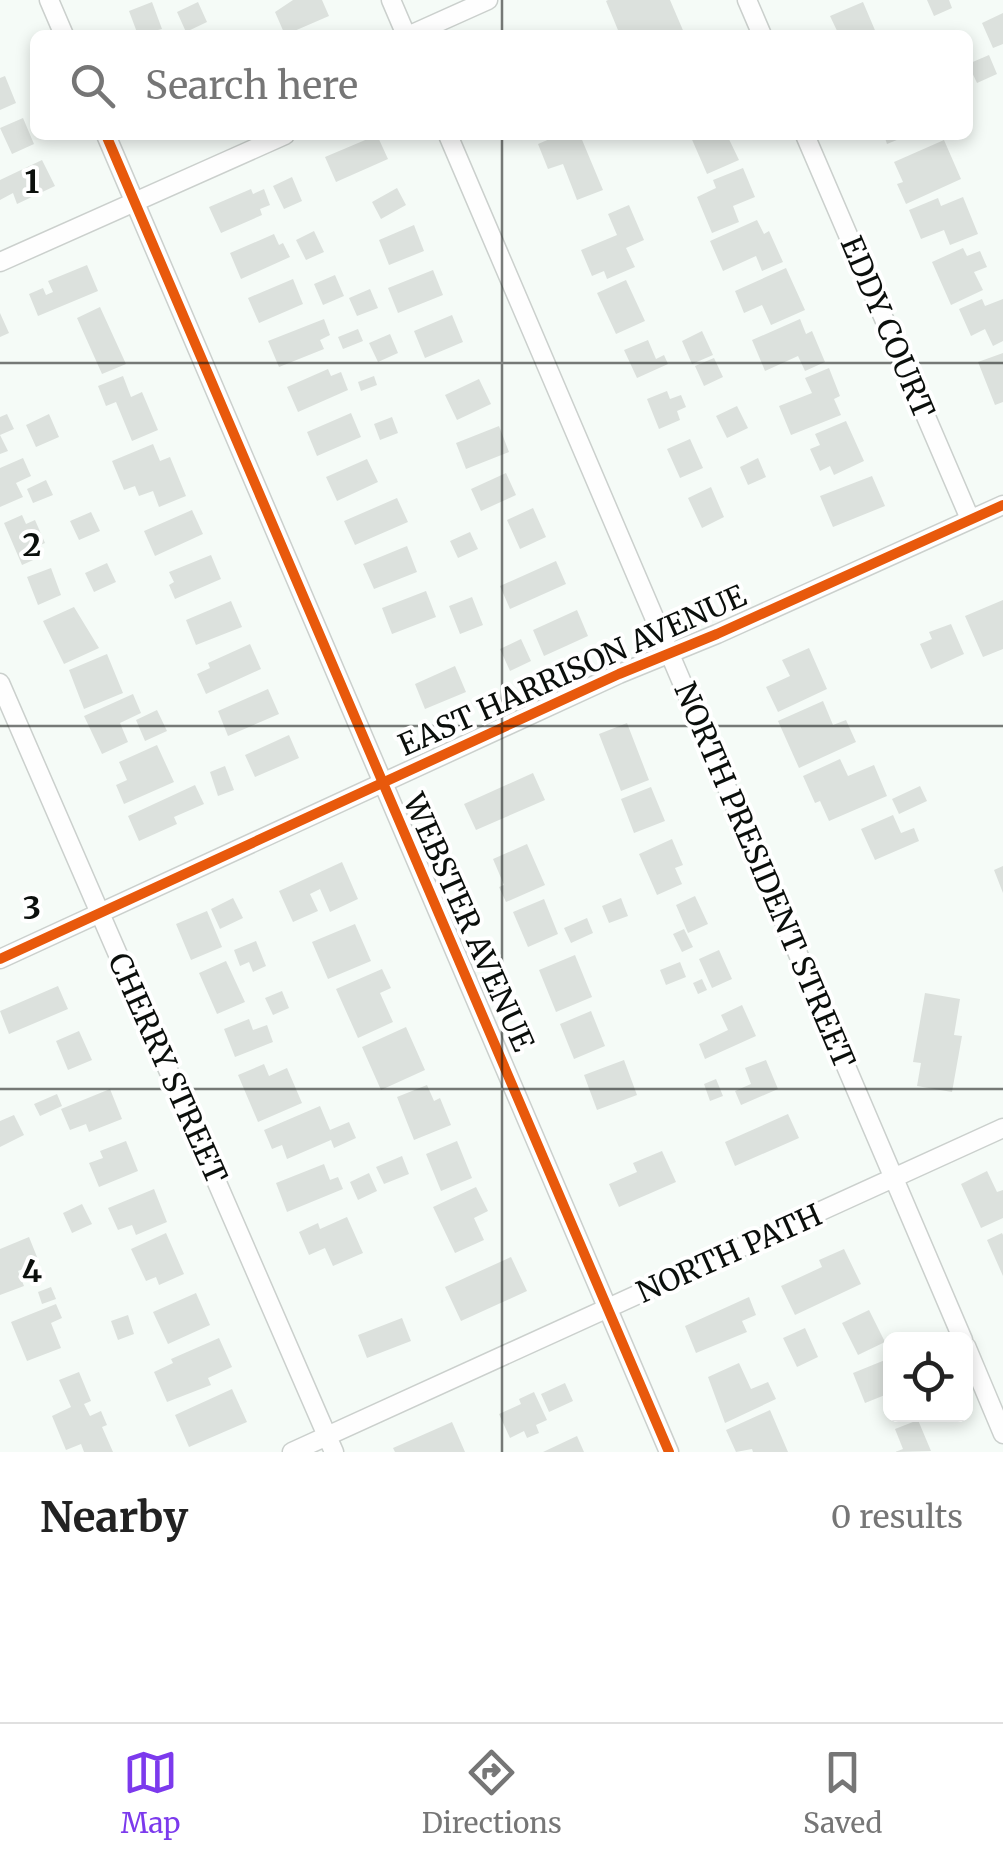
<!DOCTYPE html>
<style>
body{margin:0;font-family:Merriweather,serif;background:#f6f6f6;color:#222}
.controls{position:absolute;right:30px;bottom:30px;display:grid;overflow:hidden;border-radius:15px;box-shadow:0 5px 15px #0003}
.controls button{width:90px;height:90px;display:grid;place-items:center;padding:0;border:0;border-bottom:2px solid #e0e0e0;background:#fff;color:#222;font:50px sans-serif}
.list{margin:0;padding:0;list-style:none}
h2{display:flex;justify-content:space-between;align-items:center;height:130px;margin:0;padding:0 40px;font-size:42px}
h2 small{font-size:32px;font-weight:400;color:#767676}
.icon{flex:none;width:55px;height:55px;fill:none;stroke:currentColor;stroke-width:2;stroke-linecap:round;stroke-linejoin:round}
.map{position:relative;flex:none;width:1003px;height:1452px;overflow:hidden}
.search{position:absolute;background:#fff;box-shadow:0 5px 15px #0003;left:30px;right:30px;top:30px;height:110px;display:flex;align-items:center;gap:25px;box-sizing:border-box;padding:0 35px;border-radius:15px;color:#767676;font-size:38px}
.sheet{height:270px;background:#fff}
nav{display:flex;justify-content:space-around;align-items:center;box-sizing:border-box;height:140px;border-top:2px solid #e0e0e0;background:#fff;font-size:28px;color:#767676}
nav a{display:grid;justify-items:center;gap:5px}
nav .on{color:#7c3aed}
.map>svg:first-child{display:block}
</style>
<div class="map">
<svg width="1003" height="1452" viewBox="0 0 1003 1452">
<rect width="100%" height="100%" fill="#f5fbf7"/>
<path fill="#dce1dd" d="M293,0H322L329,16L285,35L275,12Z
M608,0H670L685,35H620L606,1Z
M927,0H949L952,8L934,16Z
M152,2L162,29L138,35L129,11Z
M198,2L207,22L186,32L177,12Z
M863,2L877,35H839L830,16Z
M1003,13V44L993,48L982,23Z
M989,55L997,74L977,83L968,64Z
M5,76L16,103L0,110V78Z
M23,118L34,144L12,154L0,128Z
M377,135L388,159L336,182L325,157Z
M559,135H580L603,190L577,200L563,164L548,169L538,144Z
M690,135H727L739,160L707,174Z
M884,135H909L887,144Z
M944,140L961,179L906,204L897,184L903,182L894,162Z
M42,160L55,186L17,204L13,193L0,200V180Z
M743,168L755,197L733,206L739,222L712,233L697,197L716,188L713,180Z
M292,177L302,201L284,209L273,186Z
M397,188L406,205L381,219L372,202Z
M251,189L253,194L264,189L270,205L260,209L262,215L221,233L209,207Z
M963,197L978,234L950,245L944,230L921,239L909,210L938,198L941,206Z
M629,205L644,240L626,248L635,267L607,279L604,271L592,276L581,250L617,235L608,214Z
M757,220L764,234L769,231L783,262L762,271L756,256L723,271L710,241Z
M414,225L424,251L389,265L379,240Z
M314,231L324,252L306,260L296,240Z
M274,234L279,245L283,243L290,257L241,279L230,253Z
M963,248L967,256L980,251L987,267L974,272L983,290L951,305L932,262Z
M87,265L98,291L38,316L29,294L43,288L46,295L53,292L48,281Z
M786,268L805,310L771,325L762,305L744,313L735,291Z
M433,270L443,295L398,313L388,288Z
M335,275L344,296L323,305L314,284Z
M293,279L303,304L259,323L248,298Z
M626,280L645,321L616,334L597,293Z
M370,289L378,308L357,316L349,298Z
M982,299L985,306L1003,299V341L993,346L985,329L971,336L959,309Z
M100,307L126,364L102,374L77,318Z
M0,313L9,333L0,337Z
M452,315L463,342L425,358L414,331Z
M324,319L330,335L320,340L324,349L279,367L268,341Z
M800,319L806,334L812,331L825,362L805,371L798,356L765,371L752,340Z
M358,329L363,341L343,349L338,337Z
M702,331L713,355L692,364L682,341Z
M390,334L398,353L378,362L369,343Z
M648,340L656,359L664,355L668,364L637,378L624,350Z
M1003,353V402L995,405L978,362Z
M714,358L723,377L704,386L695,366Z
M829,368L840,396L834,399L841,415L791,435L779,406L812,393L805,378Z
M328,369L331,376L341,372L348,390L298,412L287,387Z
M123,376L131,397L142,392L158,430L132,441L116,402L106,406L98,386Z
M374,376L377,385L361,391L358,382Z
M479,379L491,404L457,420L445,395Z
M667,391L670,399L681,395L686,407L677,411L680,420L659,429L647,399Z
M737,406L748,428L727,438L716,416Z
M351,413L361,437L317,456L307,432Z
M7,414L14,429L0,435L8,451L0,454V417Z
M49,414L59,437L36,447L26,425Z
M392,417L398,433L380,440L374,424Z
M846,421L864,461L834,475L830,466L820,471L810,449L820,445L815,434Z
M499,426L509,452L466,469L456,443Z
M690,439L703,468L680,478L667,449Z
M153,444L160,461L170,457L186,496L159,507L153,491L139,496L135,486L124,490L112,461Z
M23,458L31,476L16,483L23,497L0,507V468Z
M758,458L766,477L748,485L740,467Z
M367,459L378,482L337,501L326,477Z
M506,473L516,495L481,511L471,489Z
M872,476L885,506L833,527L820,496Z
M46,480L53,495L33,503L27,489Z
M711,487L724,517L702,528L688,498Z
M397,498L408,522L355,545L344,521Z
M533,508L546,537L520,549L507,520Z
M192,510L203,534L155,556L144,531Z
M91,512L100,531L79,540L70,521Z
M22,515L26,524L35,520L45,543L36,547L40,557L22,565L4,523Z
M470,532L478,549L458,558L450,541Z
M407,546L417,572L374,589L363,564Z
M211,555L221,579L175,599L169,585L174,582L169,572Z
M556,561L566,584L510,609L500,586Z
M107,563L116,582L94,592L85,573Z
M51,568L61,595L38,605L27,577Z
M426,591L436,617L392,634L382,608Z
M472,597L483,625L460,634L449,606Z
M1003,600V649L983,657L965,616Z
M231,601L242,627L196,645L186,620Z
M74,607L99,648L64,664L43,621Z
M577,610L588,636L544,656L533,630Z
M951,624L964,654L931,669L920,644L932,639L929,632Z
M521,639L531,661L510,671L500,649Z
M250,644L261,669L206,694L197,674L210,668L208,663Z
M809,648L827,689L778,712L766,687L790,676L782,660Z
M107,654L123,693L84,709L69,670Z
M455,666L466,692L425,709L415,684Z
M268,689L279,714L228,736L218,711Z
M133,694L141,713L120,723L128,742L102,754L84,716Z
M823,701L833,725L846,720L856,742L799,768L778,721Z
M157,710L167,731L145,741L136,720Z
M627,723L649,780L621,791L599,734Z
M289,735L299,758L255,777L245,755Z
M157,745L174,782L124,804L116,785L127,780L119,762Z
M840,759L848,776L874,765L887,796L829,821L820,801L815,803L803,776Z
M225,766L234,790L218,796L210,772Z
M533,773L545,800L476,830L464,804Z
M195,785L204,804L174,817L177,824L139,841L128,816Z
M920,786L927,801L899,814L892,799Z
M651,787L665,821L634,833L621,799Z
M893,815L901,833L914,828L919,841L875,860L861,829Z
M672,839L683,865L675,868L682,884L657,895L639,854Z
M527,844L545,885L506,902L499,887L504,885L493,859Z
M342,862L358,899L330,912L320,889L310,894L318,911L293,922L279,891Z
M1003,866V893L994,870Z
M695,896L708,924L688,933L676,905Z
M233,898L243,918L220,929L211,909Z
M621,898L628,916L609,923L602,906Z
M544,899L558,934L528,947L513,912Z
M207,911L222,947L191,960L176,924Z
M587,918L593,933L571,943L564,928Z
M355,924L371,961L328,979L312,942Z
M684,929L693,947L682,952L673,934Z
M256,941L266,966L253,972L249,962L240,966L234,950Z
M719,950L732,979L712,988L699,959Z
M575,955L592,997L556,1012L539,970Z
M226,961L245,1002L217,1014L199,973Z
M680,962L686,977L666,985L660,970Z
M382,969L391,988L380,993L393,1022L358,1038L336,989Z
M702,979L707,990L698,994L693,983Z
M58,986L68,1009L9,1034L0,1011Z
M282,991L289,1008L273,1015L265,998Z
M925,993L960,999L954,1035L962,1036L952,1092L917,1086L921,1063L913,1062Z
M742,1005L756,1036L705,1059L699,1044L728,1030L721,1015Z
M591,1011L605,1046L574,1059L560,1024Z
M249,1019L253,1030L267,1025L273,1042L235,1057L224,1029Z
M406,1027L425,1070L381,1090L362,1047Z
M79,1031L92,1060L68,1070L56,1041Z
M624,1060L637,1095L597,1110L584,1075Z
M766,1060L778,1089L741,1105L735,1091L751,1084L745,1068Z
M264,1064L269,1076L287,1068L302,1103L258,1122L238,1075Z
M716,1079L723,1096L710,1101L704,1084Z
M427,1085L434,1101L440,1098L451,1125L414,1140L397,1097Z
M110,1089L122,1119L89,1132L86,1124L70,1130L61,1109Z
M57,1094L62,1106L40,1116L34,1104Z
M320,1106L330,1130L349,1122L356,1138L334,1148L331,1140L287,1159L282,1145L272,1149L264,1130Z
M788,1114L799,1138L735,1166L725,1142Z
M14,1115L24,1135L0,1147V1121Z
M126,1141L138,1171L99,1187L89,1163L103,1158L100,1151Z
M457,1141L472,1178L441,1191L426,1154Z
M662,1151L676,1182L619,1207L609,1184L637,1172L633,1163Z
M402,1156L409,1174L384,1184L376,1167Z
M324,1164L330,1180L338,1177L343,1189L287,1212L276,1183Z
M987,1171L997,1192L1003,1190V1218L981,1228L961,1184Z
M369,1173L377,1191L358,1200L350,1182Z
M476,1187L488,1211L474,1218L484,1240L455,1253L433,1207Z
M154,1189L167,1222L136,1235L132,1225L118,1230L108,1208Z
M82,1204L92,1224L72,1233L63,1213Z
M347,1217L363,1253L333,1266L325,1248L309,1255L299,1232L318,1223L320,1229Z
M166,1233L184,1274L159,1285L156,1277L146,1281L131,1249Z
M1002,1233L1003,1235V1276L987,1240Z
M29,1237L39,1262L18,1271L24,1286L0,1295V1249Z
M844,1249L861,1284L795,1315L781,1286L822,1267L819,1260Z
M511,1257L527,1291L461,1321L445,1287Z
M51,1287L56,1299L42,1304L38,1292Z
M196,1293L210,1325L168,1344L153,1312Z
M749,1297L756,1315L742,1321L747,1332L696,1353L685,1326Z
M56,1304L62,1318L51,1323L61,1348L27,1361L11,1322Z
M869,1310L885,1342L858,1355L842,1323Z
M128,1315L134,1334L118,1340L111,1321Z
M402,1318L411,1341L367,1358L358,1335Z
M805,1328L818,1357L797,1367L783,1338Z
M219,1338L232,1367L208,1378L211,1385L167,1402L154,1372L173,1363L171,1359Z
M890,1358V1393L865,1403L853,1373Z
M739,1363L751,1389L768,1382L776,1399L725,1423L708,1377Z
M79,1372L91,1401L84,1404L90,1416L101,1411L107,1425L102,1427L113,1452H84L81,1444L66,1450L52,1416L71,1407L59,1380Z
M565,1383L573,1401L549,1412L541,1394Z
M232,1389L247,1422L189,1447L175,1415Z
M534,1392L547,1420L536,1425L539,1433L527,1438L524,1431L510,1438L499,1414L521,1404L519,1399Z
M770,1410L788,1452H753L752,1449L736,1452L726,1430Z
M918,1420L931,1451L895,1452L903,1449L895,1429Z
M452,1422L465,1452H395L393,1448Z
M577,1436L584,1452H543Z"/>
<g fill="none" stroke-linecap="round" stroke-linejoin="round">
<defs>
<path id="minor" d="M49,0L64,35
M391,0L406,35
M747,0L762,35
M410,35L488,0
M106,135L669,1452
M448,135L963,1340
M805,135L970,519
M0,262L285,135
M0,683L334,1452
M0,959L619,674L717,634L1003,505
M966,1346L1003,1434
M292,1452L1003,1128"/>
</defs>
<use href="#minor" stroke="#cbd0cd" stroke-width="21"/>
<use href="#minor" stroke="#fefefe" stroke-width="18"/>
<defs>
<path id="cycleway" d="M106,135L669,1452
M0,959L619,674L717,634L1003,505"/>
</defs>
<use href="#cycleway" stroke="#fff" stroke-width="16"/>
<use href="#cycleway" stroke="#e8590c" stroke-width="10"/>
</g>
<path fill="none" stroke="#0b0f0c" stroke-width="2.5" stroke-opacity="0.55" d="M502,0V35M502,135V1452M0,363H1003M0,726H1003M0,1089H1003"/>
<g text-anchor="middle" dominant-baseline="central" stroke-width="8" stroke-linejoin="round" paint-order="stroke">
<g font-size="30" fill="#0b0f0c" stroke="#fff">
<text transform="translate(888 327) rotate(67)">EDDY COURT</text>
<text transform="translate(572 670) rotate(-24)">EAST HARRISON AVENUE</text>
<text transform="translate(765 875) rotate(67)">NORTH PRESIDENT STREET</text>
<text transform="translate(469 922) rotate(66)">WEBSTER AVENUE</text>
<text transform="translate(168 1068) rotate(66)">CHERRY STREET</text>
<text transform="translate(729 1253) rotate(-24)">NORTH PATH</text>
</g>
</g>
<g font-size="32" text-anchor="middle" font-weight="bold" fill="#0b0f0c" stroke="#fff" stroke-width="8" stroke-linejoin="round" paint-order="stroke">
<text x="32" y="193">1</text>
<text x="32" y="556">2</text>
<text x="32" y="919">3</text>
<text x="32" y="1282">4</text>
</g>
</svg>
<div class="controls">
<button><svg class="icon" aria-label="locate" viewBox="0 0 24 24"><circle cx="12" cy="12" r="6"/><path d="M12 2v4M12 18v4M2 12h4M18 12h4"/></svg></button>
</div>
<div class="search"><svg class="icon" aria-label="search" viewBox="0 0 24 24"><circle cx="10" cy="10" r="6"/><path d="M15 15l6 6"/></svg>Search here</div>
</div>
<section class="sheet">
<h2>Nearby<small>0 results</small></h2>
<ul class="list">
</ul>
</section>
<nav>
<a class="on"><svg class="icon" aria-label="map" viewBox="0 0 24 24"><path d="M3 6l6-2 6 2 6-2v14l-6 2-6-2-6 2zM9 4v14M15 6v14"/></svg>Map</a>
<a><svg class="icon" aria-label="directions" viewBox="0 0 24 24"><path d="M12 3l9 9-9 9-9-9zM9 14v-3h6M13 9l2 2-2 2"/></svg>Directions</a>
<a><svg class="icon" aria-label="saved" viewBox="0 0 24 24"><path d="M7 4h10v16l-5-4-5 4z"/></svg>Saved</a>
</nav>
